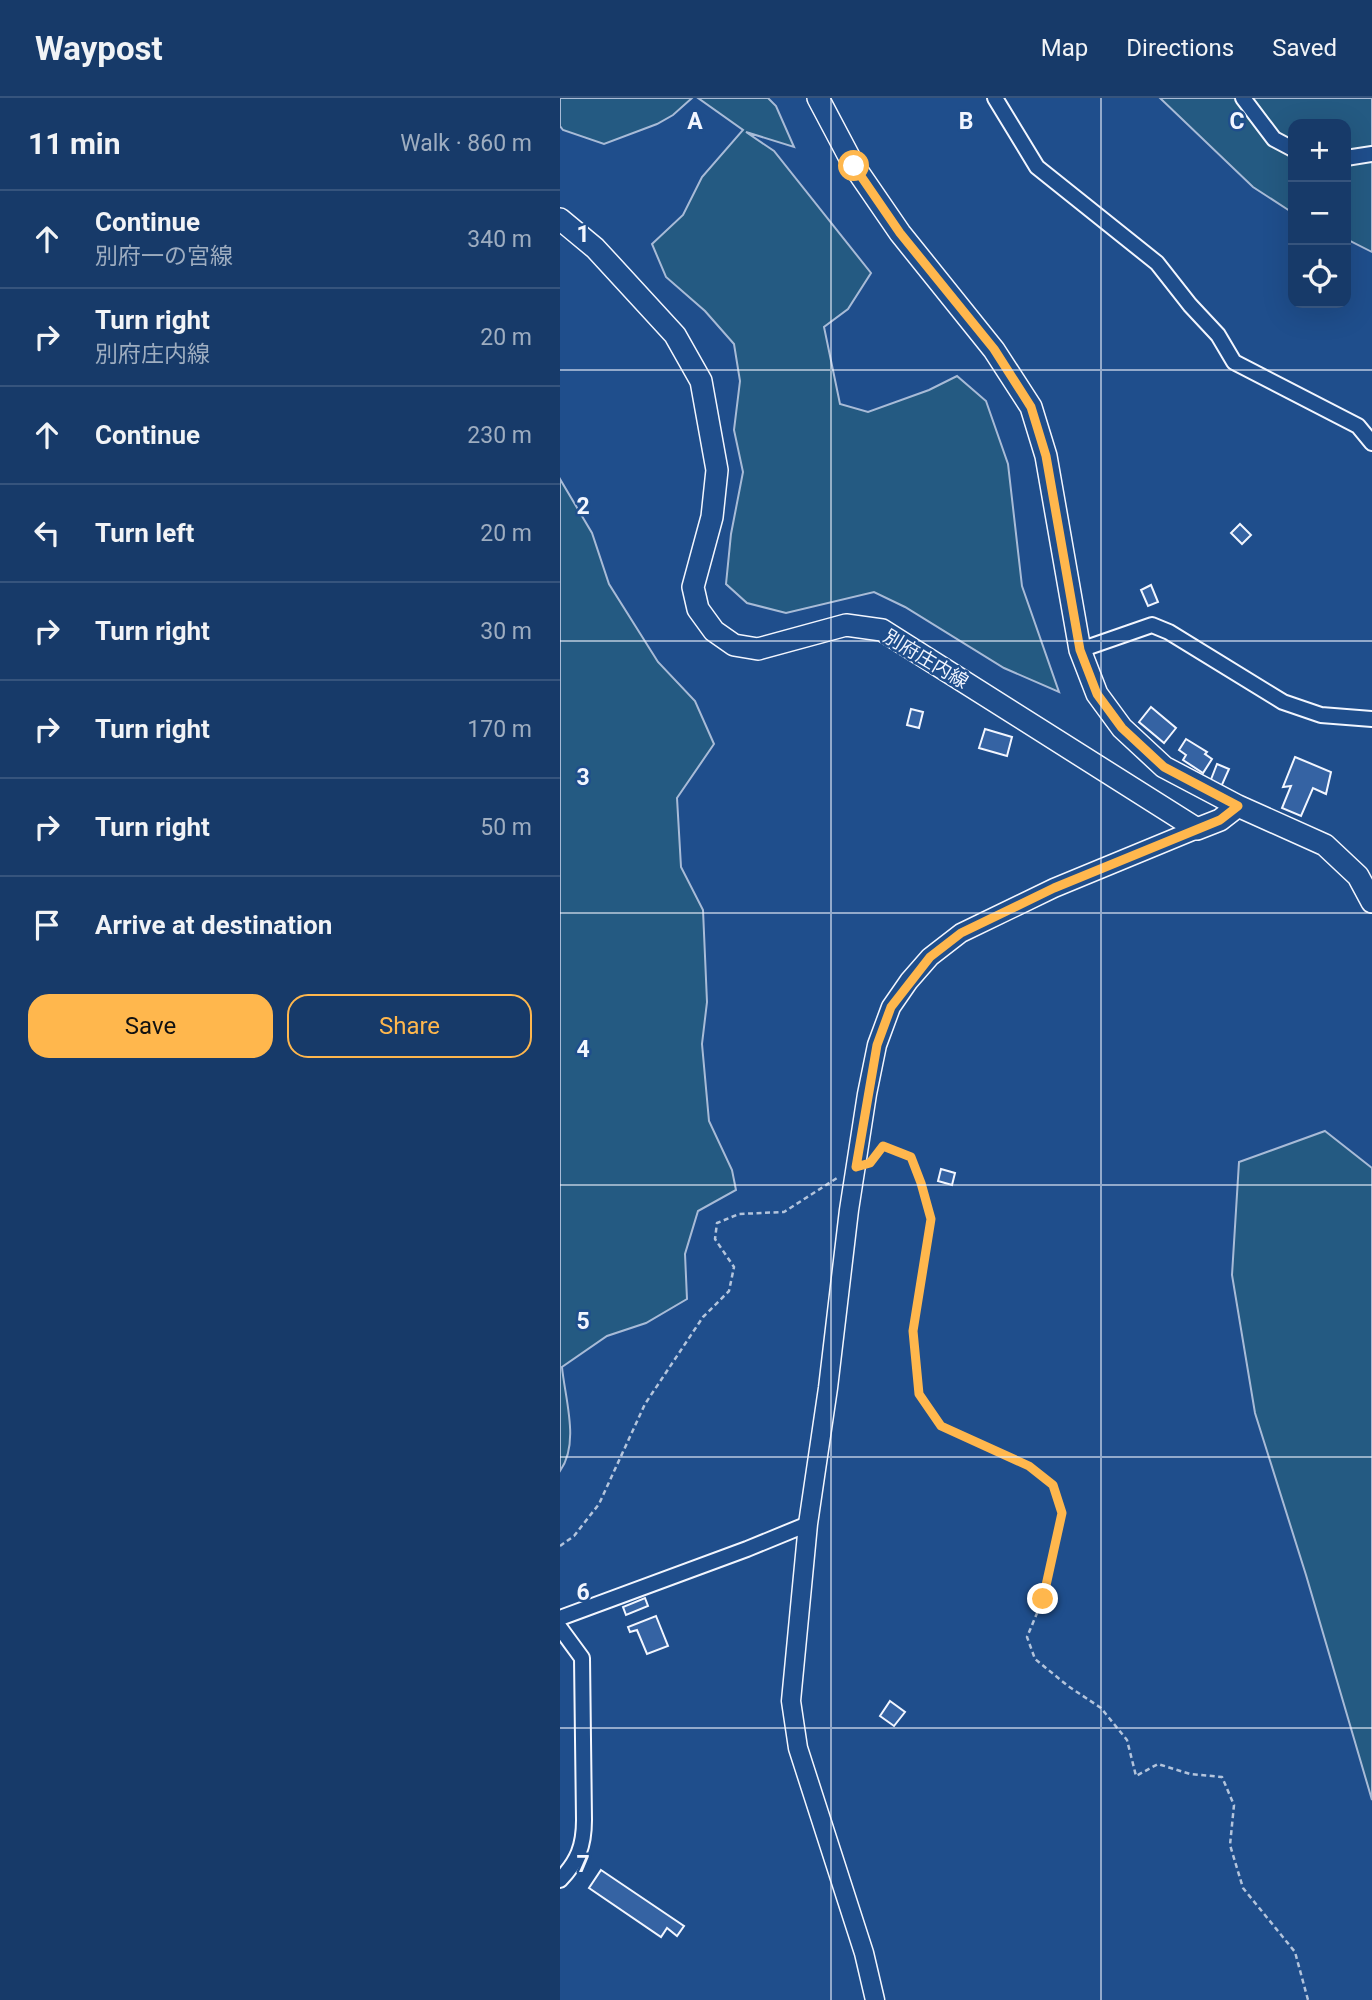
<!DOCTYPE html>
<meta charset="utf-8">
<style>
body{margin:0;font-family:Roboto,"Noto Sans JP",sans-serif;background:#244571;color:#f1f3f6}
.controls{position:absolute;right:21px;top:21px;display:grid;overflow:hidden;border-radius:14px;box-shadow:0 7px 28px #0002}
.controls button{width:63px;height:63px;display:grid;place-items:center;padding:0;border:0;border-bottom:2px solid #36547d;background:#173a69;color:#f1f3f6;font:35px sans-serif}
.stop{position:absolute;width:21px;height:21px;margin:-16px;border:5px solid #ffb74d;border-radius:50%;background:#fff}
.stop.end{background:#ffb74d;border-color:#fff;box-shadow:0 2px 7px #0008}
.list{margin:0;padding:0;list-style:none}
h2{display:flex;justify-content:space-between;align-items:center;height:91px;margin:0;padding:0 28px;font-size:30px}
h2 small{font-size:23px;font-weight:400;color:#9eadc0}
.list li{display:grid;grid-template-columns:46px 1fr auto;gap:21px;align-items:center;box-sizing:border-box;height:98px;padding:0 28px;border-top:2px solid #36547d}
.list b{display:block;font-size:26px;white-space:nowrap}
.list p{margin:0;font-size:23px;white-space:nowrap;color:#9eadc0}
.list em{font-size:23px;font-style:normal;color:#9eadc0}
.actions{display:flex;gap:14px;padding:21px 28px}
.actions a{flex:1;padding:16px 0;border:2px solid #ffb74d;border-radius:21px;text-align:center;font-size:24px;color:#ffb74d}
.actions .main{background:#ffb74d;color:#111}
.icon{flex:none;width:38px;height:38px;fill:none;stroke:currentColor;stroke-width:2;stroke-linecap:round;stroke-linejoin:round}
.map{position:relative;flex:none;width:812px;height:1902px;overflow:hidden}
header{display:flex;align-items:center;gap:42px;box-sizing:border-box;height:98px;padding:0 35px;background:#173a69;border-bottom:2px solid #36547d}
header strong{font-size:33px}
nav{display:flex;gap:38px;margin-inline-start:auto;font-size:24px}
main{display:flex}
aside{flex:1;background:#173a69}
.map>svg:first-child{display:block}
</style>
<header>
<strong>Waypost</strong>
<nav><a>Map</a><a>Directions</a><a>Saved</a></nav>
</header>
<main>
<aside>
<h2>11 min<small>Walk · 860 m</small></h2>
<ul class="list">
<li><svg class="icon" aria-label="ahead" viewBox="0 0 24 24"><path d="M12 20V5M6 11l6-6 6 6"/></svg><div><b>Continue</b><p>別府一の宮線</p></div><em>340 m</em></li>
<li><svg class="icon" aria-label="right" viewBox="0 0 24 24"><path d="M7 20v-9h11M14 6l5 5-5 5"/></svg><div><b>Turn right</b><p>別府庄内線</p></div><em>20 m</em></li>
<li><svg class="icon" aria-label="ahead" viewBox="0 0 24 24"><path d="M12 20V5M6 11l6-6 6 6"/></svg><div><b>Continue</b></div><em>230 m</em></li>
<li><svg class="icon" aria-label="left" viewBox="0 0 24 24"><path d="M17 20v-9H6M10 6l-5 5 5 5"/></svg><div><b>Turn left</b></div><em>20 m</em></li>
<li><svg class="icon" aria-label="right" viewBox="0 0 24 24"><path d="M7 20v-9h11M14 6l5 5-5 5"/></svg><div><b>Turn right</b></div><em>30 m</em></li>
<li><svg class="icon" aria-label="right" viewBox="0 0 24 24"><path d="M7 20v-9h11M14 6l5 5-5 5"/></svg><div><b>Turn right</b></div><em>170 m</em></li>
<li><svg class="icon" aria-label="right" viewBox="0 0 24 24"><path d="M7 20v-9h11M14 6l5 5-5 5"/></svg><div><b>Turn right</b></div><em>50 m</em></li>
<li><svg class="icon" aria-label="arrive" viewBox="0 0 24 24"><path d="M6 21V4h12l-3 4 3 4H6"/></svg><div><b>Arrive at destination</b></div></li>
</ul>
<div class="actions"><a class="main">Save</a><a>Share</a></div>
</aside>
<div class="map">
<svg width="812" height="1902" viewBox="0 0 812 1902">
<rect width="100%" height="100%" fill="#1f4e8c"/>
<path fill="#245a82" stroke="#a8bbd7" stroke-width="2" d="M0,0H132L113,17L97,26L44,46L3,32L0,28Z
M138,0H208L216,8L234,49L186,34L214,53L311,175L288,211L264,229L280,306L308,314L369,292L397,278L426,303L448,366L462,488L499,594L444,570L345,509L314,494L226,515L187,505L166,486L171,436L183,374L174,332L180,283L174,246L145,213L106,179L92,146L123,117L142,79L183,32Z
M600,0H812V154L786,141V26H733V115L693,89Z
M0,381L32,435L49,486L98,564L135,603L154,646L117,700L121,769L143,812L147,904L142,946L149,1023L172,1072L176,1092L138,1113L125,1156L127,1201L86,1225L47,1238L2,1269C5,1301 20,1345 0,1373Z
M765,1033L812,1070V1702L746,1477L695,1315L672,1177L679,1064Z"/>
<path fill="#3563a3" stroke="#f2f6ff" stroke-width="2" d="M680,426L691,437L682,446L671,435Z
M591,487L598,504L588,508L581,492Z
M591,609L616,630L604,645L579,624Z
M351,611L363,614L359,630L347,627Z
M425,631L452,639L447,658L419,650Z
M626,641L647,654L645,656L652,661L643,675L623,662L626,657L619,652Z
M735,659L771,674L766,696L753,690L741,718L722,710L731,688L723,689Z
M657,666L669,671L661,689L650,684Z
M381,1071L395,1075L392,1087L378,1083Z
M85,1500L88,1508L66,1517L63,1509Z
M96,1518L108,1548L87,1556L77,1532L70,1534L68,1529Z
M330,1603L345,1614L334,1628L320,1618Z
M41,1772L124,1828L117,1838L107,1830L101,1839L29,1790Z"/>
<g fill="none" stroke-linecap="round" stroke-linejoin="round">
<defs>
<path id="minor" d="M435,0L477,69L597,165L630,207L658,237L674,264L798,328L812,345
M683,0L714,41L733,51
M786,60L812,56
M520,552L592,527L609,534L723,604L761,617L812,621
M0,1520L187,1451L248,1426
M0,1530L22,1560L24,1722C24,1748 18,1763 0,1782"/>
<path id="tertiary" d="M315,1902L304,1855L238,1650L231,1603L248,1426L268,1290L289,1112L307,996L317,947L331,909L349,883L370,859L401,835L494,790L637,731"/>
<path id="primary" d="M258,0L294,68L340,135L434,252L471,309L486,358L520,552L537,596L562,630L604,669L678,708L765,747L798,778L812,804
M0,121L35,150L115,237L141,283L157,372L152,419L133,489L138,511L154,533L174,547L198,551L286,527L322,532L637,731L660,722L678,708"/>
</defs>
<use href="#minor" stroke="#f2f6ff" stroke-width="18"/>
<use href="#tertiary" stroke="#f2f6ff" stroke-width="21"/>
<use href="#primary" stroke="#f2f6ff" stroke-width="24"/>
<path stroke="#b3c4dc" stroke-width="2.5" stroke-dasharray="5 3.5" stroke-linecap="butt" d="M313,1061L323,1048L351,1059L361,1085L371,1121L353,1233L359,1295L381,1328L469,1368L493,1387L502,1415L483,1501L467,1539L475,1561L508,1588L541,1610L567,1642L576,1678L598,1666L630,1676L662,1679L674,1707L670,1747L683,1790L735,1854L748,1902
M0,1448L14,1438L39,1406L85,1306L143,1219L169,1193L174,1169L155,1141L157,1125L179,1116L224,1114L277,1080"/>
<use href="#minor" stroke="#1f4e8c" stroke-width="14"/>
<use href="#tertiary" stroke="#1f4e8c" stroke-width="18"/>
<use href="#primary" stroke="#1f4e8c" stroke-width="21"/>
</g>
<g fill="none" stroke-linecap="round" stroke-linejoin="round">
<path stroke="#ffb74d" stroke-width="9" d="M294,68L340,135L434,251L471,309L486,358L520,552L537,596L562,630L604,669L678,708L660,722L494,790L401,835L370,859L331,909L317,947L296,1069L310,1065L323,1048L351,1059L361,1085L371,1121L353,1233L359,1296L381,1328L469,1368L493,1387L502,1415L483,1501"/>
</g>
<path fill="none" stroke="#f2f6ff" stroke-width="2" stroke-opacity="0.55" d="M271,0V1902M541,0V1902M0,272H812M0,543H812M0,815H812M0,1087H812M0,1359H812M0,1630H812"/>
<g text-anchor="middle" dominant-baseline="central" stroke-width="5" stroke-linejoin="round" paint-order="stroke">
<g font-size="19" fill="#f2f6ff" stroke="#1f4e8c">
<text transform="translate(366 561) rotate(31)">別府庄内線</text>
</g>
</g>
<g font-size="23" text-anchor="middle" font-weight="bold" fill="#f2f6ff" stroke="#1f4e8c" stroke-width="5" stroke-linejoin="round" paint-order="stroke">
<text x="135" y="31">A</text>
<text x="406" y="31">B</text>
<text x="677" y="31">C</text>
<text x="23" y="144">1</text>
<text x="23" y="416">2</text>
<text x="23" y="687">3</text>
<text x="23" y="959">4</text>
<text x="23" y="1231">5</text>
<text x="23" y="1502">6</text>
<text x="23" y="1774">7</text>
</g>
</svg>
<div class="controls">
<button>+</button>
<button>−</button>
<button><svg class="icon" aria-label="locate" viewBox="0 0 24 24"><circle cx="12" cy="12" r="6"/><path d="M12 2v4M12 18v4M2 12h4M18 12h4"/></svg></button>
</div>
<div class="stop" style="left:294px;top:68px"></div>
<div class="stop end" style="left:483px;top:1501px"></div>
</div>
</main>
